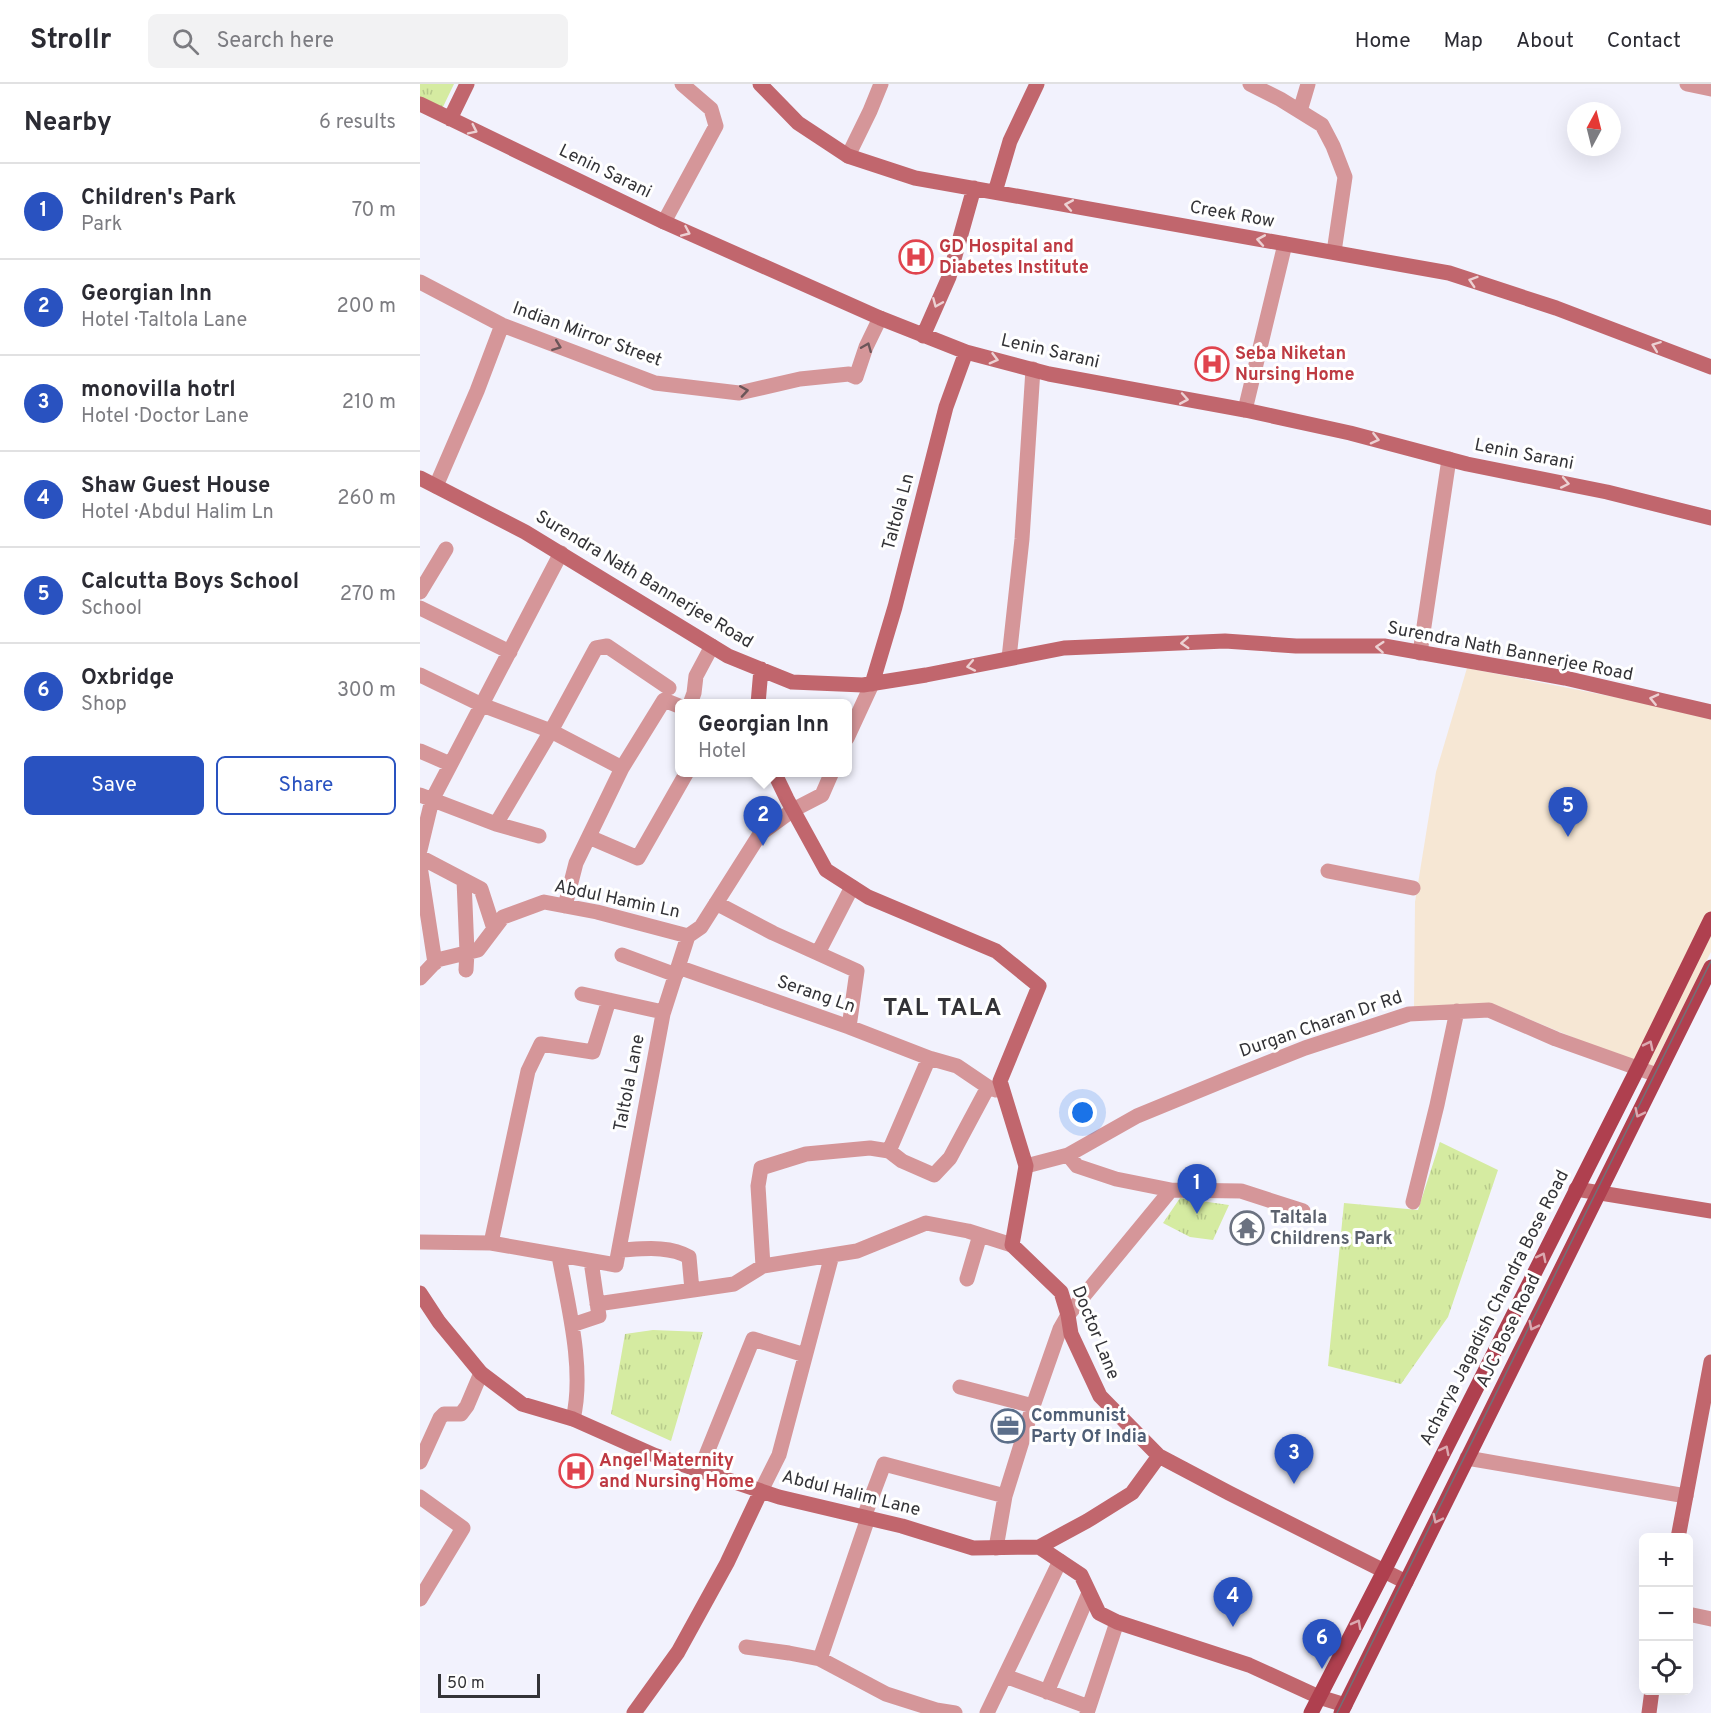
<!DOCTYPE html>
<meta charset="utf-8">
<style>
body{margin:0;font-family:Overpass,sans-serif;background:#f2f2f3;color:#2b2b33}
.controls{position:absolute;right:18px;bottom:18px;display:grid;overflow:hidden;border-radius:9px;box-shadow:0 6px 24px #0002}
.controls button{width:54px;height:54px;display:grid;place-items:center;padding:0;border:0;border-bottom:2px solid #e1e1e2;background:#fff;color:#2b2b33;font:30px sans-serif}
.compass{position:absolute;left:1147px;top:18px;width:54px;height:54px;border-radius:50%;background:#fff;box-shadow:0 6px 24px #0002;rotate:7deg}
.scale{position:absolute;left:18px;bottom:15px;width:102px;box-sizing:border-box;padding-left:6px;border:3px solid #333337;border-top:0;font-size:16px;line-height:21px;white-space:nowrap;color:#333337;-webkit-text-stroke:4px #fff;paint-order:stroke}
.you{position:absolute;left:663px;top:1029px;width:21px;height:21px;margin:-15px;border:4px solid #fff;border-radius:50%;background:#1a73e8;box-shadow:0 0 0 9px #1a73e833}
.badge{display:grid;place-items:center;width:39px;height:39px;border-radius:50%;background:#2952c0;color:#fff;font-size:20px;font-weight:700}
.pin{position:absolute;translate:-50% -50px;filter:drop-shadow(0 2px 3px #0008)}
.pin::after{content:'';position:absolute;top:32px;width:21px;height:18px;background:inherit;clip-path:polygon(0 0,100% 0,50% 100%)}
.popup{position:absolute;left:255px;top:615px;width:177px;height:78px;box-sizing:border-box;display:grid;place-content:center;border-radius:9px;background:#fff;filter:drop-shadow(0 2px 4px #0005);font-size:20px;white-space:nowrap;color:#7c7c81}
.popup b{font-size:22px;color:#2b2b33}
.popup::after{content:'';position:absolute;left:50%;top:100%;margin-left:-12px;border:12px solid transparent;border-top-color:#fff}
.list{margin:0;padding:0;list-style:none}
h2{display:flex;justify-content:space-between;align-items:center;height:78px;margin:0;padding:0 24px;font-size:26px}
h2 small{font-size:20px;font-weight:400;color:#7c7c81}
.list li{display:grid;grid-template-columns:39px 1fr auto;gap:18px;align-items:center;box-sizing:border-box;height:96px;padding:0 24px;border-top:2px solid #e1e1e2}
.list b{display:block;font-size:22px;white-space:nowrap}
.list p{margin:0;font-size:20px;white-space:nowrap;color:#7c7c81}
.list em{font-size:20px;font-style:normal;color:#7c7c81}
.actions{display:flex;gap:12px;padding:18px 24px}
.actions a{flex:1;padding:14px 0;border:2px solid #2952c0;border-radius:9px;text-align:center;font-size:21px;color:#2952c0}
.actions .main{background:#2952c0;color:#fff}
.icon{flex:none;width:33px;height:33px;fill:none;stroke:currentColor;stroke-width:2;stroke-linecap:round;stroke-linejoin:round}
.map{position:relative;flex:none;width:1291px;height:1629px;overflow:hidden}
header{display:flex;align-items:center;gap:36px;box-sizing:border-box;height:84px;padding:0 30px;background:#fff;border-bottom:2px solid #e1e1e2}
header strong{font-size:28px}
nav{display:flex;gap:33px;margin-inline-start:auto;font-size:21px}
.search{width:420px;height:54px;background:#f2f2f3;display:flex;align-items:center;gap:15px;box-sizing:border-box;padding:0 21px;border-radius:9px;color:#7c7c81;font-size:22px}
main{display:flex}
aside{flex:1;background:#fff}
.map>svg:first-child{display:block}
</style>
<header>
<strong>Strollr</strong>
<div class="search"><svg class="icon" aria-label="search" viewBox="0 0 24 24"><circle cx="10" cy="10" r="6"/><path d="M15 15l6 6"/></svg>Search here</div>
<nav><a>Home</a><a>Map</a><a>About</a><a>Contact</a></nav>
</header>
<main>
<aside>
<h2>Nearby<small>6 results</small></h2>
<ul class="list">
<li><span class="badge">1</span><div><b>Children's Park</b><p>Park</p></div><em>70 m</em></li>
<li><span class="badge">2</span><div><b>Georgian Inn</b><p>Hotel · Taltola Lane</p></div><em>200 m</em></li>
<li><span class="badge">3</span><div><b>monovilla hotrl</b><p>Hotel · Doctor Lane</p></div><em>210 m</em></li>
<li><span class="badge">4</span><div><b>Shaw Guest House</b><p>Hotel · Abdul Halim Ln</p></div><em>260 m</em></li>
<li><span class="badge">5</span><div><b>Calcutta Boys School</b><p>School</p></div><em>270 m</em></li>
<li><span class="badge">6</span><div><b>Oxbridge</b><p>Shop</p></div><em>300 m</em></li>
</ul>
<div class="actions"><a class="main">Save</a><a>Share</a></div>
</aside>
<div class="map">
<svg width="1291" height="1629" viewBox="0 0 1291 1629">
<defs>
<pattern id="park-tufts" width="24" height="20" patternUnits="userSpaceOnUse" patternTransform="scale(1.5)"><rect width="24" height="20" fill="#d5eba1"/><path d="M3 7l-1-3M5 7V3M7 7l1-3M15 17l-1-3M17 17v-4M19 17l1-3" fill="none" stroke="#b7ca8b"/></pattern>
</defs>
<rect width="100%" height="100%" fill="#f2f2fd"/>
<path fill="#f6e7d4" d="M1047,584L1291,632V868L1231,986L1078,922L994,923L995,818L1016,688Z"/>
<path fill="url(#park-tufts)" d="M0,0H34L21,27L0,16Z
M1020,1058L1078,1086L1028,1233L981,1300L908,1282L924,1119L998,1126Z
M760,1114L809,1121L793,1156L770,1153L743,1139Z
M233,1246L283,1248L251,1357L191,1330L205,1250Z"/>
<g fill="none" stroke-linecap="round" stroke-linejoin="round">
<path stroke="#d59699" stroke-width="15" d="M830,0L860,15L902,41L913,62L925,93L914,168
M1267,0L1291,5
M880,27L888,0
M428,72L450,27L461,0
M244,138L296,42L291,25L262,0
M0,198L82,241L235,299L319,309L380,295L429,290L436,293L446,263L460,234
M825,326L865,160
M16,402L57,307L82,241
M0,508L26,465
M0,524L90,568
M1000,569L1029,375
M589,574L602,455L613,285
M0,591L62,621L131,647L202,684
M270,620L274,609L276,592L292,562
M427,654L452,600
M0,667L30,680
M0,711L76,740L119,752
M76,740L131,647L176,564L187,562L249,604
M169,753L218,774L267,688
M0,766L12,716L141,469
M0,773L61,805L74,845
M0,782L15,879
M908,787L993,804
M44,796L47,868L46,886
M296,819L353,849L437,887L429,943
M145,822L156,779L202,684L244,616L259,622
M398,869L432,803
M202,871L256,891
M258,883L429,943L509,974L537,982L568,1003L576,1006
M0,894L17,876L58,866L83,833L124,818L177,828L268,852
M162,910L243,928
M469,1067L509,974
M648,1071L657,1082L696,1095L751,1106
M606,1082L648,1071L717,1032L812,993L885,964L989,930L1069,926L1136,955L1237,991
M993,1118L1017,1021L1037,927
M0,1158L71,1159L196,1181L243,930L268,852L281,843L340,750L373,726L402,711L412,688
M71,1159L108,987L121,960L173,968L189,916
M199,1166C222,1165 249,1161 269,1173L272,1206
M139,1172C148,1221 165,1286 153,1335
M343,1182L338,1102L341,1084L386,1070L450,1064L469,1067L482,1077L514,1091L530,1074L568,1003
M547,1195L560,1151
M177,1220L314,1200L343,1182L437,1167L506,1139L548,1147L592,1161
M152,1241L179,1232L171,1177
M540,1303L613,1322
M1047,1374L1266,1412
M0,1378L20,1334L24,1330H41L47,1322L61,1289
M280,1386L333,1255L385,1271
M341,1407L359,1371L412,1171
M0,1413L43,1444L0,1515
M444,1433L464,1380L585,1412
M448,1434L400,1575L466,1610L516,1626L535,1629
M576,1464L585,1412L613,1322L640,1245L648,1231L751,1106L821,1107L883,1127
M1268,1530L1291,1535
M326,1563L369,1569L400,1575
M585,1592L669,1623
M627,1608L669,1509
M567,1629L640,1477
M667,1629L697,1538"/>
<path stroke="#c1666d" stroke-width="15" d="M340,0L378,39L428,72L495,94L1029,189L1136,224L1291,283
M0,20L244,138L460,234L546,268L629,290L825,326L930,349L1047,380L1187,408L1291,434
M30,35L47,0
M575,108L590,57L617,0
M503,252L529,193L554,104
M0,394L105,448L308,572L372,598L443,601L506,591L644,564L805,557L876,562H964L1145,594L1291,628
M452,600L475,523L526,323L546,268
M338,620L341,585
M354,688L367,715L406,786L448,813L576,867L619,902L580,997L606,1082L592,1161L641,1208L648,1231L651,1250L680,1312L739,1372L809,1409L986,1498
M1156,1105L1291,1127
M0,1209L19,1238L61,1289L102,1320L153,1335L234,1371L359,1413L482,1442L553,1464L619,1463L667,1437L712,1409L739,1372
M1258,1454L1291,1278
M619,1463L661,1491L679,1529L697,1538L829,1581L899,1613L925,1621
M214,1629L258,1568L307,1479L341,1407
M1229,1629L1232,1606"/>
<path stroke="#af404f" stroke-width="15" d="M891,1629L964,1487L1218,984L1291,835
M921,1629L1291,883"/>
<path stroke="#717178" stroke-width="1.5" d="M917,1629L1291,877"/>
</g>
<defs><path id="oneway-chevron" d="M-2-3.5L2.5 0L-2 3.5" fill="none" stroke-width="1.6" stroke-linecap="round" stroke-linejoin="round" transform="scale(1.5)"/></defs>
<g stroke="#ecd1d3">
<use href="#oneway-chevron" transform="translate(53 46) rotate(26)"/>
<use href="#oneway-chevron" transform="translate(649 121) rotate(-170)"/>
<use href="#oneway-chevron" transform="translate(266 148) rotate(24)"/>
<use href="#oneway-chevron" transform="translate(841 156) rotate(-170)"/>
<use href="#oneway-chevron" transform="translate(1053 197) rotate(-162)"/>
<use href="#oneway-chevron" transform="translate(517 219) rotate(113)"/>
<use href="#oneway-chevron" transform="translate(1236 262) rotate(-159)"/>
<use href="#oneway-chevron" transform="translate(574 275) rotate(15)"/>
<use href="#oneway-chevron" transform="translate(764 315) rotate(10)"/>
<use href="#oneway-chevron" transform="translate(955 355) rotate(14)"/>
<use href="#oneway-chevron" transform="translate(1145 399) rotate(11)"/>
<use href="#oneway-chevron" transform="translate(765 559) rotate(177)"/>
<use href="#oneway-chevron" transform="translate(960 563) rotate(-176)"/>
<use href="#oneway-chevron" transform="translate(551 582) rotate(169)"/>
<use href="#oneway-chevron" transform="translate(1234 615) rotate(-167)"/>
</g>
<g stroke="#6c5659">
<use href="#oneway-chevron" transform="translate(137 262) rotate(21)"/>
<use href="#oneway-chevron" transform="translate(447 263) rotate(-68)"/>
<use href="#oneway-chevron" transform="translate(324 307) rotate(-9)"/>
</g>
<g stroke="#dba9b0">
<use href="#oneway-chevron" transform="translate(1229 961) rotate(-64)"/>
<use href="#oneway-chevron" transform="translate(1219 1029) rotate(116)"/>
<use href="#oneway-chevron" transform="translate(1122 1173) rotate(-63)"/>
<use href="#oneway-chevron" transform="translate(1113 1242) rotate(116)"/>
<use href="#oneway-chevron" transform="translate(1025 1366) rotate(-63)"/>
<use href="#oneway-chevron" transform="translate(1017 1435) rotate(116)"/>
<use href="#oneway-chevron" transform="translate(937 1540) rotate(-62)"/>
</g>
<defs>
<symbol id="hospital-ring" viewBox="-11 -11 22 22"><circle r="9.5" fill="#fff" stroke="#e0444e" stroke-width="1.5"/><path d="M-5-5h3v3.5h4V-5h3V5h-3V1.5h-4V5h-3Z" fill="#e0444e"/></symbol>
<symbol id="temple-ring" viewBox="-11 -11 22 22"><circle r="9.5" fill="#fff" stroke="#6b7280" stroke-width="1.5"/><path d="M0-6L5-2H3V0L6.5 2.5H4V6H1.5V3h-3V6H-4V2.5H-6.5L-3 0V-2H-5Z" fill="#6b7280"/></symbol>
<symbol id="office-ring" viewBox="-11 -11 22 22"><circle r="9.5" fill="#fff" stroke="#5c6f8a" stroke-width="1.5"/><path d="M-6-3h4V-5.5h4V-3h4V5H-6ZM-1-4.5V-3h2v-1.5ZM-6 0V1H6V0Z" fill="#5c6f8a"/></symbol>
</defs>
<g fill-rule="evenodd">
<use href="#hospital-ring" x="477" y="154" width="38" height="38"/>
<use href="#hospital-ring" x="773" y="261" width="38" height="38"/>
<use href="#temple-ring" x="808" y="1125" width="38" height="38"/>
<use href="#office-ring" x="569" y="1323" width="38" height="38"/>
<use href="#hospital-ring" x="137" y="1368" width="38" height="38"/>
</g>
<g text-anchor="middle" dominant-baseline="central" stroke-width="6" stroke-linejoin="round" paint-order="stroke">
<g font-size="18" fill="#333337" stroke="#fff">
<text transform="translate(185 88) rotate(26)">Lenin Sarani</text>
<text transform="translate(812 131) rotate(10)">Creek Row</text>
<text transform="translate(167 251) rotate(20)">Indian Mirror Street</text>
<text transform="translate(630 268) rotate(13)">Lenin Sarani</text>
<text transform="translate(1104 371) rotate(11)">Lenin Sarani</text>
<text transform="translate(479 428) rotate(-75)">Taltola Ln</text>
<text transform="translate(224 496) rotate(31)">Surendra Nath Bannerjee Road</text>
<text transform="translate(1090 568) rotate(11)">Surendra Nath Bannerjee Road</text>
<text transform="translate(197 816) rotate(12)">Abdul Hamin Ln</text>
<text transform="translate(396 911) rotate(19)">Serang Ln</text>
<text transform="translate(901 941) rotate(-19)">Durgan Charan Dr Rd</text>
<text transform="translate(210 999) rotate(-79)">Taltola Lane</text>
<text transform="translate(1075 1224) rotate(-63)">Acharya Jagadish Chandra Bose Road</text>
<text transform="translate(1089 1247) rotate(-64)">AJC Bose Road</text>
<text transform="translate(675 1249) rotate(68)">Doctor Lane</text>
<text transform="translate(431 1410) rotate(14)">Abdul Halim Lane</text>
</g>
<g font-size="18" font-weight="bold" fill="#be3a42" stroke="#fff" text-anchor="start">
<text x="519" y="163">GD Hospital and<tspan x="519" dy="21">Diabetes Institute</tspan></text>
<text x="815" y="270">Seba Niketan<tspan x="815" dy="21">Nursing Home</tspan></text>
<text x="179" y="1377">Angel Maternity<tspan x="179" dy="21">and Nursing Home</tspan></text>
</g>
<g font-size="18" font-weight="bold" fill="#5b616d" stroke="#fff" text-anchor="start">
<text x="850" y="1134">Taltala<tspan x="850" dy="21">Childrens Park</tspan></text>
</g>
<g font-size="18" font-weight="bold" fill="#4e5e75" stroke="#fff" text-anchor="start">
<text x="611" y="1332">Communist<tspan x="611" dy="21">Party Of India</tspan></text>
</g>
<g font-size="24" font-weight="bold" letter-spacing="1.5" fill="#333337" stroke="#fff">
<text x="523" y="925">TAL TALA</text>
</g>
</g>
</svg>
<div class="controls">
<button>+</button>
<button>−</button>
<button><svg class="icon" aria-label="locate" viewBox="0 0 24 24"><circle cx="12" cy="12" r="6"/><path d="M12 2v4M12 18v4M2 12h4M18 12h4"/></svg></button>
</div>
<svg class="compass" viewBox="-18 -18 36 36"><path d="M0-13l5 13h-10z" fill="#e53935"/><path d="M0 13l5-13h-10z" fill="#7c7c81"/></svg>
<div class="scale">50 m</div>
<div class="you"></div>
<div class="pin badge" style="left:777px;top:1130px">1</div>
<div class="pin badge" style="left:343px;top:762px">2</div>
<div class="popup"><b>Georgian Inn</b>Hotel</div>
<div class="pin badge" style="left:874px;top:1400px">3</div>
<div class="pin badge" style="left:813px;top:1543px">4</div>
<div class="pin badge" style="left:1148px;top:753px">5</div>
<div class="pin badge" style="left:902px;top:1585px">6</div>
</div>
</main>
